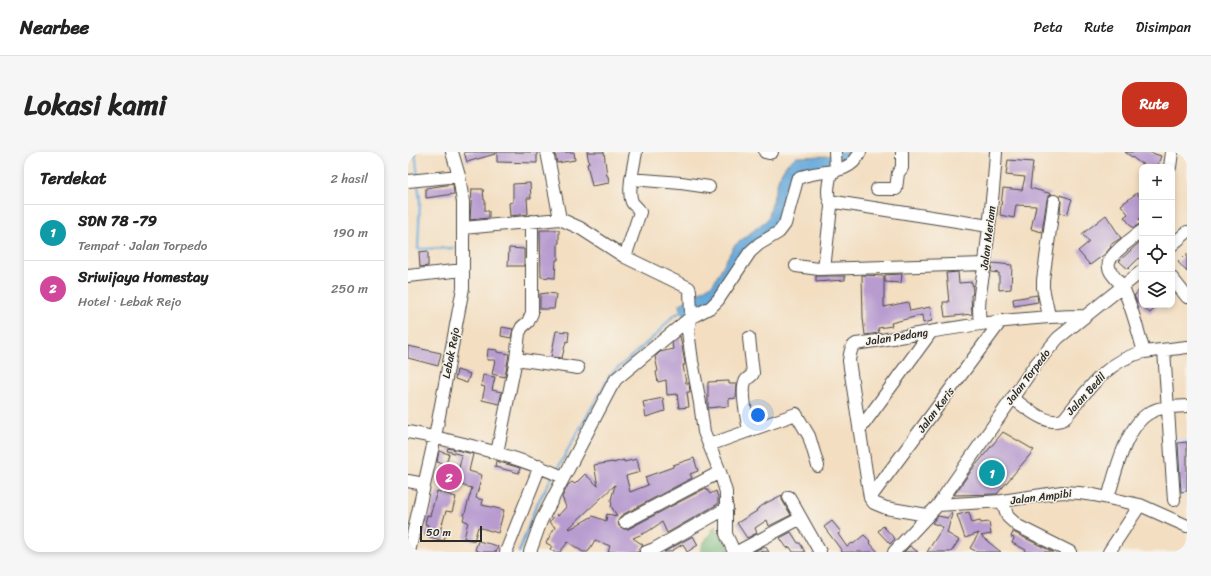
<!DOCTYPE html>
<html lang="id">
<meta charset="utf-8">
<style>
body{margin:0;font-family:Sriracha,sans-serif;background:#f6f6f6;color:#222}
.controls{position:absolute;right:12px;top:12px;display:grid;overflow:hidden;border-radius:8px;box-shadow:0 2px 6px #0003}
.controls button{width:36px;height:36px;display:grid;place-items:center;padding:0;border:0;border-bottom:1px solid #e0e0e0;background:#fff;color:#222;font:20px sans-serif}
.scale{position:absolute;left:12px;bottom:10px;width:62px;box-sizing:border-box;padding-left:4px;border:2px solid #2b2b2b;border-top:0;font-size:11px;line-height:14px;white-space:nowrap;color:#2b2b2b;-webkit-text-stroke:3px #f7f3e8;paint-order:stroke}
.you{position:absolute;left:350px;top:263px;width:14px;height:14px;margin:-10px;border:3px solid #fff;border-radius:50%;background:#1a73e8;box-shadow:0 0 0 6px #1a73e833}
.badge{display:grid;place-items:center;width:26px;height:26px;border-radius:50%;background:#c8321e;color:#fff;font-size:13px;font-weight:700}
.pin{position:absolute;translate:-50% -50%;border:2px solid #fff;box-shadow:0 1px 4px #0006}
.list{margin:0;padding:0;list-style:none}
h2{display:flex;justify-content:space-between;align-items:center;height:52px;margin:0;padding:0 16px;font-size:17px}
h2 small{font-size:13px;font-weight:400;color:#767676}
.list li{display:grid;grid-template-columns:26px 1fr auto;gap:12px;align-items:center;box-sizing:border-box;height:56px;padding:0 16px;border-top:1px solid #e0e0e0}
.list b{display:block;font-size:15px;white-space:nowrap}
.list p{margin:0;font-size:13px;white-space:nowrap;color:#767676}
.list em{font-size:13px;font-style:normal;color:#767676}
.icon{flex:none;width:22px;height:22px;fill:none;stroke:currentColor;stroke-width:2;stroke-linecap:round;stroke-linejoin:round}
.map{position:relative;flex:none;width:779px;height:400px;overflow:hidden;border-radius:16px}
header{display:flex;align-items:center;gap:24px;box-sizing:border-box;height:56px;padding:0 20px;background:#fff;border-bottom:1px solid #e0e0e0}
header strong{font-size:19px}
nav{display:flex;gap:22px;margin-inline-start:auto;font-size:14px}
.intro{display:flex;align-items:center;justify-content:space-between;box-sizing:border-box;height:96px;padding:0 24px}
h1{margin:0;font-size:28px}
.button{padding:10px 18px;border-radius:16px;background:#c8321e;color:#fff;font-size:14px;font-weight:700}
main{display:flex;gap:24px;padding:0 24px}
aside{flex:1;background:#fff;border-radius:16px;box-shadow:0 2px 6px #0003}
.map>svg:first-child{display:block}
</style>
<header>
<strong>Nearbee</strong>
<nav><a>Peta</a><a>Rute</a><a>Disimpan</a></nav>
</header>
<div class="intro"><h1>Lokasi kami</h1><a class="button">Rute</a></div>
<main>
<aside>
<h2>Terdekat<small>2 hasil</small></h2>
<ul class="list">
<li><span class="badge" style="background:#0f9aa8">1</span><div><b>SDN 78 -79</b><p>Tempat · Jalan Torpedo</p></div><em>190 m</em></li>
<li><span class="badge" style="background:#d1479c">2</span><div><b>Sriwijaya Homestay</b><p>Hotel · Lebak Rejo</p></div><em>250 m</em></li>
</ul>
</aside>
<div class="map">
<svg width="779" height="400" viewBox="0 0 779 400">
<rect width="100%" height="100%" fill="#f7f3e8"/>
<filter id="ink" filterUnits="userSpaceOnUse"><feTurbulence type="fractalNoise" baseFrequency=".025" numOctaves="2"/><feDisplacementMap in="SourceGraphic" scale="8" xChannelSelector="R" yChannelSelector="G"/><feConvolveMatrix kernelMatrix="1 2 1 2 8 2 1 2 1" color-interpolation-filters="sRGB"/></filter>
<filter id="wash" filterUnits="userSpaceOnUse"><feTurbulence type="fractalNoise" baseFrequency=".012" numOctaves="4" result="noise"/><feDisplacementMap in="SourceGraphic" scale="16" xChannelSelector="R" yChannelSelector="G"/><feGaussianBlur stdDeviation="0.9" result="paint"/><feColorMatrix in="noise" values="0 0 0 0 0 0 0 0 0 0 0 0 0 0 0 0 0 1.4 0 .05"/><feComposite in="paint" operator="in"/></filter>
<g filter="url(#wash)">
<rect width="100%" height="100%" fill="#f3dec1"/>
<path fill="#cfdafa" d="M779,287V343H766L763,288Z"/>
<path fill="#73b679" stroke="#4f7052" d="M307,374L323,400H292L295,392Z"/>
<path fill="#65a8da" stroke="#486a82" d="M431,0H451L437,12L392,19L369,80L352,89L310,146L276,165L271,153L305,132L326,94L360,67L371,25L378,13L388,5L419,4Z"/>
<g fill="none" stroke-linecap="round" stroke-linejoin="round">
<path stroke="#65a8da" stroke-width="2.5" d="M7,0L10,25
M10,32L12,49L10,97L47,96
M148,319L202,223L249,182L265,164L276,158
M111,400L128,354L144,325"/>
</g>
<g id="blocks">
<path fill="#b89cd0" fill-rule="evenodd" d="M56,0H86L87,2L59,10Z
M89,0H129V11L89,10Z
M153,0H166L167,8L149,11L147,1Z
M179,0H196L199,24H200L201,31L184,34L179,12L181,11Z
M717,0H741L753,4L749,15H745L732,11Z
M600,8L625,10L622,36L644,42L640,44L639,48L634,80L623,77L628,54L608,53L606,66L592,63L595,36L614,38L617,25L598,23Z
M122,31L123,46H119L120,62L102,64L101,51L105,50V32Z
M45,32L46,42L18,46V36Z
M64,37H75L76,48H77V59H81V66L62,68Z
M729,41L734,48V65L731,67L733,71L725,76L716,65L720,62L713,53Z
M652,43L664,47L659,63L652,61L653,50Z
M698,63L713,86L702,93L703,95L697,102L682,113L670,99L681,90L674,82Z
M132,78H151V91H150V108H148L147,126L133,125Z
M732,90L734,92V110L731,106L720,117L711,109Z
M101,96L116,97V114H100Z
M20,99V114L12,115L11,100Z
M779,101V120L770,110Z
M584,111L604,113L603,137L591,138V121L583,120Z
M550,120L551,131L564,130L565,140L564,143H563L564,162L537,165L535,150H541L538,121Z
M494,122L493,131L477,130V123Z
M454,123L476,124V155L500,150L502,159L522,155L524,169L515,171L514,163L483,171L484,174L470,176L471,181L457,183L455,166Z
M408,124H437V128L408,130Z
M734,135V153H750L742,161L729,150L726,144Z
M139,141L148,142L146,157H132V142Z
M629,143L630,150L606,154L605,147Z
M94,175L105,177L103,186L93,184Z
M148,179L161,180L160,190L158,189L154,206L143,205Z
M272,184L277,211V213H275L278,231H281L282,240H279L281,255L271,256L269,242L259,243L258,228L250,230L248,220L250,219L247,205L252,200L265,197L264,191Z
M0,194L33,201L30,214L0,206Z
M80,197L89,198V200L101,202L97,225L84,222L87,208H79Z
M49,218L62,222L59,231L47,227Z
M75,223L87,225L84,238L94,240L91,252L74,248L77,235L73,234Z
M321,229V232H329L328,246L321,247V254L300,256V230Z
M255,246L257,259L238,265L235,250Z
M595,280L626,298L589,342L546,343L563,319Z
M779,290V339L773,340L770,291Z
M40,296L65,302L61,319L74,323L68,346L75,348L74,353L96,358L90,381L70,375L66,389L56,386L60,370L55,368L64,336L31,327L36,312L51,316L54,303L39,299Z
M31,299L41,302L38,312L29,310Z
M286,306L290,319L282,322L284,326L214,363L210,369L211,374L216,377H220L298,336L302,342L308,339L310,345V352L259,381L254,370L239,380L225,386L235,393L232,396L231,400H200L202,394L187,388L180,400H175L160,390L152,400H146L142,397L144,394L138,391L147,375L141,370L149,362L150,364L158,355L154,345L160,333L164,330L167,332L177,322L190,334L186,313L205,310V311L216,308V310L229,307L232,320L218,324L222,340L240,333L237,325L265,315V313ZM207,333L203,348L204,353L203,354L209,364L199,362L198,369L185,364L162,377L161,376Z
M88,309L112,316L111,321L87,315Z
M29,339L48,345L44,360L38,359L32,379L38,380L36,389L17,384L20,373L17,372L19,363L22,364Z
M374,343V348L383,363L361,374L359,368L347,376L349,381L339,386L329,371L349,359L348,358L358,351Z
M561,360L564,371L572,369L573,371L581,370L583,382L573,384L593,400H569L562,396L571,381L557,386L549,363Z
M543,361L544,362L539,381L551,388L543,400H519L535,375L524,371L530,364L540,366Z
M424,369L433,380L430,382L439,395L444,391L445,392L456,383L462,389L461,390L470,400H432L434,399L416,375Z
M475,374L487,387L482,392L470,379Z
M383,380L390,391H392L397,400H385L382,395L379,396L372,386Z
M605,380L645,400H617L618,398L604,391L606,386L603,385Z
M285,384L290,393L279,400L275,392L262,400H256Z
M70,389L90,394L88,400H73L67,398Z
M357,394L361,400L346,399Z
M502,394L510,400H496Z"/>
</g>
</g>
<g filter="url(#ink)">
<use href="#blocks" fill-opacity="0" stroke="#494642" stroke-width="1"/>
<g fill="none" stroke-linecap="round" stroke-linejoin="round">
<defs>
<path id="minor" d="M139,0L152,67
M357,0L361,1L364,0
M427,0L428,19
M762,15L764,0
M423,20C421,30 417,44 424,53
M223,27L273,31L301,35
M0,29L51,24
M469,37H488L490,21L494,16V0
M55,76L152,67L172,76L217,105L281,136L282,139L283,162L280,179L284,209L292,251L296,280L312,320L318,340V382L326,400
M734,79C727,84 703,102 701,110C698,120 711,128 715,136C724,154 730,180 736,200
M764,93L779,80
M217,105L232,60C230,55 226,54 224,50C219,39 226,12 228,0
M388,114L411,117L577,112
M416,117L423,55L424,52L427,50L581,74
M0,124L55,118
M764,126L779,145
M641,164L635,136V128L646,49
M572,171C569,151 574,130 577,110C581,74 586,37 588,0
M341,186L345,221C344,225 339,225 337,230C333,240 339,267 341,279
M756,198L766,348
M108,207L170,216
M604,246C618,255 640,276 656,267C678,240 700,207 736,200C750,198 765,197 779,195
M452,277L523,180
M0,280C53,290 106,303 155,325
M301,293L388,262L401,284L410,314
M89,301L108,207L111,181L114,175L120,170L124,161V69
M0,329L16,332
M381,345L412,400
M462,346L593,169
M700,346C707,322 718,272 743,260C753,254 768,255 779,254
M594,349L600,365L610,374L662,400
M530,353L594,349L654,340L671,341L686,343L732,353L779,374
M519,363L478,356L466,351L462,346L441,209C442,203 442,195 448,192C524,180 600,164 677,164
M217,370L312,320
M1,400L27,285L55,136V50L51,24L44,0
M98,400L132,314
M122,400L133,369L203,235L208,227L282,166L303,155L310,148L342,100L351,92L371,80L377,72L389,28L391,26C411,16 441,26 452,0
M238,400L246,397L319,356
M329,400L393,366
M486,400L530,353L628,212L650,186L734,119
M701,400L732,353"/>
</defs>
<use href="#minor" stroke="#494642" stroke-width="14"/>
<use href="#minor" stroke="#fff" stroke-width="12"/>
</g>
</g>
<g text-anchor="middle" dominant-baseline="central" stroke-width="3" stroke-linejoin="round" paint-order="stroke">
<g font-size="11" fill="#2b2b2b" stroke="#f7f3e8">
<text transform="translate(580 86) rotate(-83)">Jalan Meriam</text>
<text transform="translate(489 185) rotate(-9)">Jalan Pedang</text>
<text transform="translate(43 201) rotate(-79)">Lebak Rejo</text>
<text transform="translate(620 225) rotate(-53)">Jalan Torpedo</text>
<text transform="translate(678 242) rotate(-48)">Jalan Bedil</text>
<text transform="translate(528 258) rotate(-53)">Jalan Keris</text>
<text transform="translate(633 345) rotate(-7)">Jalan Ampibi</text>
</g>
</g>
</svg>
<div class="controls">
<button>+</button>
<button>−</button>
<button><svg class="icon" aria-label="locate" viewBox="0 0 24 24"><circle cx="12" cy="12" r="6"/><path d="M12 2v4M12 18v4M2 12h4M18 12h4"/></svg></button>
<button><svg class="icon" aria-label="layers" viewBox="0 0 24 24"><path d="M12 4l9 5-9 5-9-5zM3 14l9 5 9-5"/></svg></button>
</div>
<div class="scale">50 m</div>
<div class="you"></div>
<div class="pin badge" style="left:584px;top:321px;background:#0f9aa8">1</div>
<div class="pin badge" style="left:41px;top:325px;background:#d1479c">2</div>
</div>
</main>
